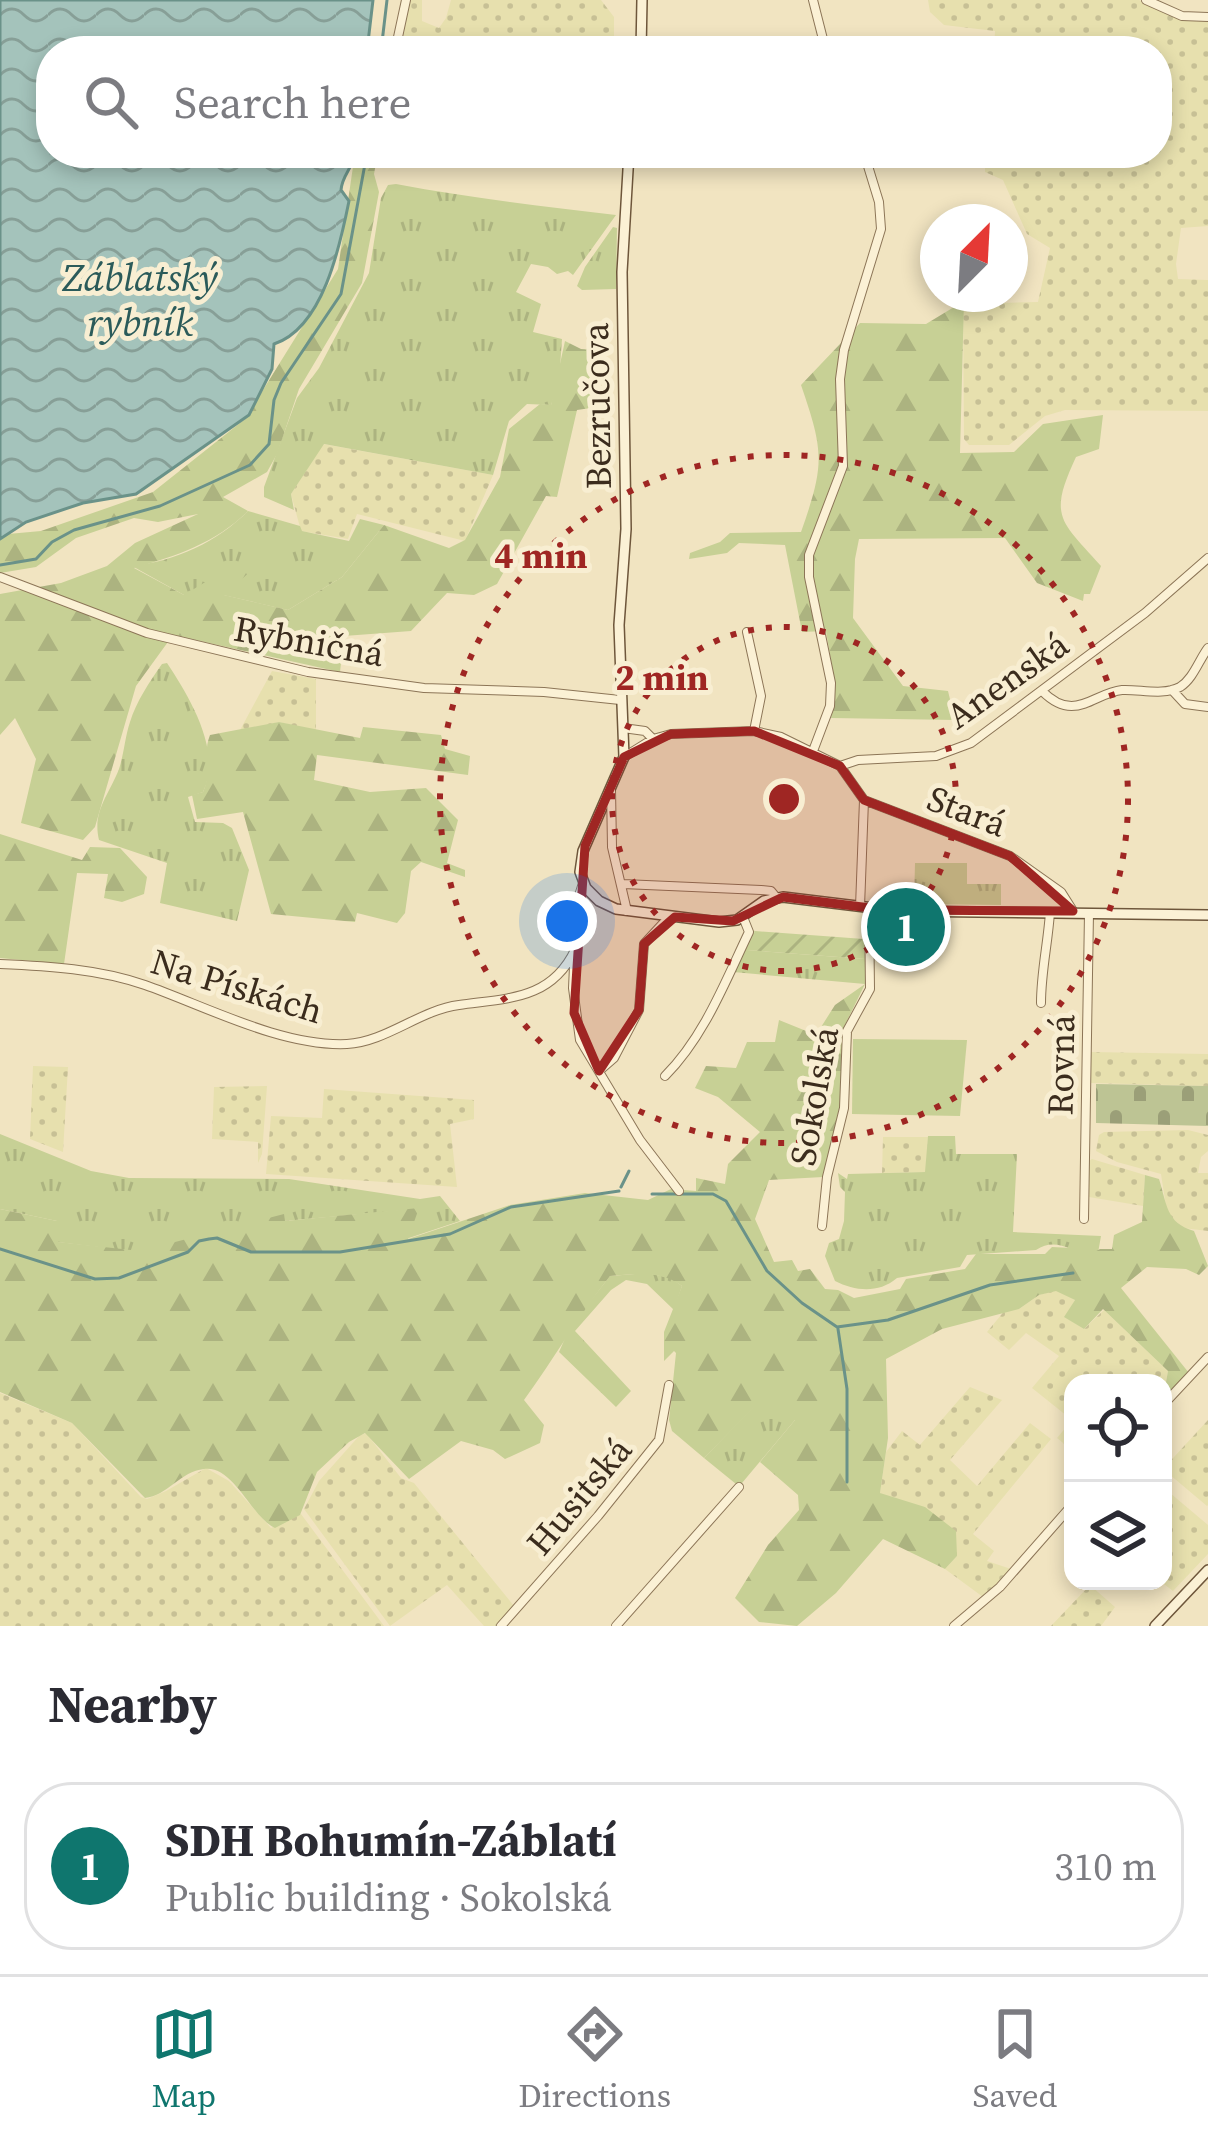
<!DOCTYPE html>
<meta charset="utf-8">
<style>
body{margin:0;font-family:"Source Serif 4",serif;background:#f2f2f3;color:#2b2b33}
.controls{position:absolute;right:36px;bottom:36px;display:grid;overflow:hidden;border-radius:24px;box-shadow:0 6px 18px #0003}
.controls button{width:108px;height:108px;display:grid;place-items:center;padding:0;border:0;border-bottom:3px solid #e1e1e2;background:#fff;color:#2b2b33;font:60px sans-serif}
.compass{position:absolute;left:920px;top:204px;width:108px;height:108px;border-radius:50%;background:#fff;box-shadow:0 6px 18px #0003;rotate:24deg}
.you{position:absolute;left:567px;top:921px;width:42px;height:42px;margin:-30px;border:9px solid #fff;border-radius:50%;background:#1a73e8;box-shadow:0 0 0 18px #1a73e833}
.badge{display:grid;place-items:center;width:78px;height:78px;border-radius:50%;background:#0f766e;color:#fff;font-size:39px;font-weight:700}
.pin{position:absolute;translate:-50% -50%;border:6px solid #fff;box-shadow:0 3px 12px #0006}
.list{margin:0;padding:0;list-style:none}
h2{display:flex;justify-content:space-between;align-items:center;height:156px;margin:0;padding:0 48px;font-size:51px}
h2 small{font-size:39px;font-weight:400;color:#7c7c81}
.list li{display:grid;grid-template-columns:78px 1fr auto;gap:36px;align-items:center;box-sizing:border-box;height:168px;margin:0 24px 24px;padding:0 24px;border:3px solid #e1e1e2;border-radius:48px}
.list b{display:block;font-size:45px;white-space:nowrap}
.list p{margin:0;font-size:39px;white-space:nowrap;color:#7c7c81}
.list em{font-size:39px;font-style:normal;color:#7c7c81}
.icon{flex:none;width:66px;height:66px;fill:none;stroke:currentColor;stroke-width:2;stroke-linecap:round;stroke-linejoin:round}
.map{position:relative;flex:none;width:1208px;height:1626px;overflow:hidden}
.search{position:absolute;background:#fff;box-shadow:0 6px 18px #0003;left:36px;right:36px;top:36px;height:132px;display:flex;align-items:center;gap:30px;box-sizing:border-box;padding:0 42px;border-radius:48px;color:#7c7c81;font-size:45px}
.sheet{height:348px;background:#fff}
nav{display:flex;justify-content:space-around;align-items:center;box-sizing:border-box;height:168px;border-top:3px solid #e1e1e2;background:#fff;font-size:33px;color:#7c7c81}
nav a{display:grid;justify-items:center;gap:6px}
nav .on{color:#0f766e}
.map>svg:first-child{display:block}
</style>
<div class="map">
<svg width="1208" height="1626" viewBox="0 0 1208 1626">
<defs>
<pattern id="farmland-dots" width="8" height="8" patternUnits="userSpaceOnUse" patternTransform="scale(3)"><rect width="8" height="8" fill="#e7e0ae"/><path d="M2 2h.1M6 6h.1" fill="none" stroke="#c7c095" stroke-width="1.8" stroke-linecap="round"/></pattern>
<pattern id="grass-tufts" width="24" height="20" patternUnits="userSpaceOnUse" patternTransform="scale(3)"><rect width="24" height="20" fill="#c7d095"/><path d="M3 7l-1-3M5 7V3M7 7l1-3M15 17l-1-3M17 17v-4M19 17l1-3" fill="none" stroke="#acb380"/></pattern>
<pattern id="forest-firs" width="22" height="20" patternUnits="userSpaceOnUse" patternTransform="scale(3)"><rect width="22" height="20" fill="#c7d095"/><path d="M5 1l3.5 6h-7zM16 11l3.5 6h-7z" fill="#acb380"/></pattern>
<pattern id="cemetery-stones" width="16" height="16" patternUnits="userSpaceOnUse" patternTransform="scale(3)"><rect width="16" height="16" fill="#bdc494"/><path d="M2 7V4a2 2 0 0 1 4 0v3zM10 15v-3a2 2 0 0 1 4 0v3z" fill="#9b9f78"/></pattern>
<pattern id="garden-furrows" width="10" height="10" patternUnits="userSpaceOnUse" patternTransform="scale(3)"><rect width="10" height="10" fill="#c7d095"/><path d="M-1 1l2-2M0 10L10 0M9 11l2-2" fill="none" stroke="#acb380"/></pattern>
<pattern id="water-waves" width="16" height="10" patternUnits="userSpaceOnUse" patternTransform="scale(3)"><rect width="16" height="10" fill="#a4c3bb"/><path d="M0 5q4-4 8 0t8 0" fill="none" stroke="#879f97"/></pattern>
</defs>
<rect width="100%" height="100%" fill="#f1e4c1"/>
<path fill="url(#farmland-dots)" d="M408,0H422V21L439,28L446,18L451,0H601L614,17V51L411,47L403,42Z
M928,0H1139L1184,19L1208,21V226L1181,228L1176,264L1178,279L1208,280V411L1065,410L1045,416L1009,445H969L964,439L963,304L1038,302L1050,248L1027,234L1003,180L985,172V153H1157V51H994L995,31L944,25L930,12Z
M323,444L493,475L465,541L357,514L348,539L301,531L291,494Z
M272,671L316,679V731L279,722L239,732Z
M1091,1052L1208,1054V1086L1091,1083Z
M33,1066L68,1067L63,1152L30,1139Z
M267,1086L262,1154L258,1163V1142L212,1139L214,1087Z
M324,1089L474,1100V1119L450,1124L457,1187L266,1174L271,1116L322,1118Z
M1188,1130L1208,1135V1151L1201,1157L1198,1173H1208V1231L1183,1228L1167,1213L1161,1174L1117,1162L1096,1151L1099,1135L1104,1132Z
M883,1137H928L926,1172L882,1173Z
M1092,1159L1145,1175L1143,1206L1089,1197V1161Z
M1056,1290L1075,1300L1065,1317L1084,1329L1104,1310L1168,1371L1163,1399V1383H1073V1451L1057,1438L1072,1420L1032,1388L1059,1356L1026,1333L1009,1350L987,1332L1006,1309H1019L1039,1295Z
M970,1387L1002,1400L950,1460L977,1486L1030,1423L1051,1439L973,1534L994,1551L987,1561L1011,1569L983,1597L945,1569L957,1556L880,1493L886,1452L902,1431L920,1445Z
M0,1393L72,1423L141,1497L147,1499L166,1491L206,1468L229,1481L271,1528L301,1514L384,1626H0Z
M1208,1420V1505L1207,1506L1163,1469Z
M366,1433L401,1478L414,1483L514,1606L496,1626H484L447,1585L390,1626L304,1509L319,1481L359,1436Z
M1163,1487L1208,1525V1554L1173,1591L1160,1581H1163Z
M1090,1585L1115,1607L1101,1626H1051Z"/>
<path fill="url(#grass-tufts)" d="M396,184C470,198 540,206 616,215L573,275L568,271L557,274L548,267L531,264L516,292L541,304L533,332L562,339L559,382L551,405L527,404L509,421L493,475L324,444L291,494L294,510L264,497V487L297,398L319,368L369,273L381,198L388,185Z
M613,227L617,228L616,289L582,290L577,286L585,267Z
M248,511L300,526L302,531L349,541L360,519L384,525L342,577L288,610L223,595H184L132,566C176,561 217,542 248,511Z
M167,663C189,696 223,752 203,792L188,797L195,822L223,823L232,828L249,870L237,921L160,903L167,863L99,840C92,811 109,795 119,769C124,754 125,737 130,722C136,702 150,681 162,664Z
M915,863H967V884H1001V905L914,904Z
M751,930L755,931L747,950L865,959V984L733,972Z
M0,1134L91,1171L129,1178L289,1179L420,1199L440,1196L460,1221L406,1239L418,1209L284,1221V1215L140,1252L57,1242V1221L0,1209Z
M928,1136H955L956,1154H1017L1013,1232L1101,1236L1098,1253L1089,1256C1070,1250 1055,1237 1036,1250L967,1255L960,1267L897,1278C878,1294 855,1291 835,1281L825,1256L829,1243L839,1239L844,1221L845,1192L840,1187L838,1173L847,1179L848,1174L925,1172Z
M647,1273L671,1278L682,1286L674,1310L647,1284L626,1280L611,1290L575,1331L631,1391L616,1407L559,1352L570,1327L610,1276Z
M795,1364V1420L742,1483L736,1484L704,1458Z"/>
<path fill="url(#forest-firs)" d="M355,153H378L374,174L379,192L362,283L299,389L277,454L267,472L223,497L248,511C216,543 176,556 134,568L184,595L248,556L253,569L224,595L288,610L342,577L384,525L449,548L465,540L500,477L509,429L540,404L551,405L565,341L581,349L595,350L591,408L577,410L557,497L546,496L497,584L474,595L447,593L411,631L344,636L340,672L173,635L136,686L95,827L83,840L21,823L36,759L15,718L0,735V594L61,583L107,566L135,543L198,514L158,522L134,518L76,538L36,567L0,573V539L8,534L41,531L153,492L245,419L338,269Z
M964,301L960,453L1014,452L1043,424L1103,415L1099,449L1076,457C1048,517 1060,520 1101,566L1090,594H1084L1083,601L1037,583L1005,538L859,539L855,559L853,618L903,686L948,691L955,720L831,718L835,685L826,631L802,632L785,545L739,543L727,553L689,559L690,553L720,542L730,533L801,532C825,464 824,452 801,385L860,323L926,324Z
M279,722L360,738L363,727L441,735L445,749L470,756L468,775L317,755L314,780L370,792L426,788L458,820L447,863L465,870V877L421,862L411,871L405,913L397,923L357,913L355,922L271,914L243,812L197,819L192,795L203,792C212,773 202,754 210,735Z
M0,834L82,860L90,847L120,848L147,877L144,894L122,902L104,898L108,874L77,873L64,964L0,958Z
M865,984L844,1027L840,1105L823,1177L769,1180L755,1219L774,1262L792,1260L798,1271L810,1269L825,1289L838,1290L854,1298L900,1289L906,1279L965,1269L976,1254H1045L1052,1247L1072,1248L1089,1255L1100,1249H1112L1114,1235L1142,1222L1145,1175L1159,1179C1167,1204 1166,1223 1194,1231L1208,1266L1199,1275L1186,1269L1147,1267L1121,1288L1189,1373L1163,1399L1168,1371L1103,1309L1084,1329L1064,1317L1075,1300L1056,1291L1039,1295L1019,1309L942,1329L886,1359L888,1438L880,1493L925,1507L956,1531L957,1556L945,1569L883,1539L836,1593L797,1626L759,1622L735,1598L768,1545L799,1510L798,1495L760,1462L795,1420V1366L704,1458L672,1431L669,1420L676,1353L674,1351L664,1361V1332L682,1286C660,1270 636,1274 610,1276C578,1316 554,1359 524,1400L544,1425L540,1443L505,1459L493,1450L461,1441L409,1479L365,1433L349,1442L317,1472L300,1515L275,1528C251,1517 234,1465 204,1469C181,1471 167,1496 145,1498L72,1423L0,1392V1209L57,1221L58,1242L140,1251L284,1214L285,1221L419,1208L408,1239L510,1205L585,1193L648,1200L671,1189L696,1191V1178L725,1184L728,1164L760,1132L718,1097L695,1088L706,1066L736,1068L747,1042H775L779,1020L816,1035L835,1005Z"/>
<path fill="url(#cemetery-stones)" d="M1096,1084L1208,1086V1126L1096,1123Z"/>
<path fill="url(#garden-furrows)" d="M755,931L864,939L865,959L746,950Z"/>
<path fill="#c7d095" d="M853,1039L967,1040L960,1116L852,1114Z"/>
<path fill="url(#water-waves)" stroke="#6a9289" stroke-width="3" d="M0,0H373L367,51H51V153H355C353,168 342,175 341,190L349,201C340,246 323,328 274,344L272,369L249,415L136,494L83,503L26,522L0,539Z"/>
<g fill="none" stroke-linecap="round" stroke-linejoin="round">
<path stroke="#6a9289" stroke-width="3" d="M381,51L387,0
M0,565L36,559L52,542L74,530L160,506L250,465L269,444L274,400L281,383L341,294L367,153
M621,1187L629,1171
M652,1194H713L726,1201L767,1271L802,1303L837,1327L888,1320L990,1285L1073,1273
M0,1249L95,1279L119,1278L188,1252L199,1241L209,1239L217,1238L251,1252H340L450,1234L511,1207L619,1191
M838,1329L847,1389V1482"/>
<defs>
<path id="minor" d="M813,0L826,51
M1146,0L1182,16L1208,17
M395,49L423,51
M395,51L406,0
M410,153L421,154
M0,577L147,633L308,672L424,688L544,692L620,700
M747,632L761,696L754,731
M1172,690L1185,704L1208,707
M1042,691C1075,724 1093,693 1122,690C1140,689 1163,696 1180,687C1193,679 1199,660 1208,648
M623,728L645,731L653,739
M813,751L830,706L831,683L809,577V555L843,466L840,379L844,350L881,229L879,202L864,153
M624,757L653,739L671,734L754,731L781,737L840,766L858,760L936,756L971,743L1145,613L1208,558
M840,766L864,800L1010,856L1061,892L1073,911
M611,789L612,847L627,911
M583,883L577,902L573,988L580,1040L640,1140L679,1191
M623,884L761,890L771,891L776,897
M860,907L864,800
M0,964C48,966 99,969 145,985C205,1006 282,1047 347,1044C386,1042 420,1010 459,1005C508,998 551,1000 575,950
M1041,1003C1041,972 1048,943 1050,912
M599,1071L614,1058L639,1010L644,944L669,917
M665,1076C704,1037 725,982 749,932L743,917
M1084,1219L1089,913
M822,1226L827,1177L844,1108L847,1031L870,989L869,908
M1163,1405L1208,1357
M501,1626L598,1516L659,1440L669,1385
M616,1626L739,1487
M954,1626L1000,1587L1073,1504"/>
<path id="secondary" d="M641,51L642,0
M629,153L622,272L626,529L619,625L624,757L583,851L580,872L586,888L599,901L616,909L719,922L737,920L764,901L783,897L898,911L1208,915
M1155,1626L1208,1570"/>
</defs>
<use href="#minor" stroke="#8c7557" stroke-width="10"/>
<use href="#secondary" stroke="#6e563b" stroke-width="12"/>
<use href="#minor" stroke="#fbf1d5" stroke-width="8"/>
<use href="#secondary" stroke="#fbf1d5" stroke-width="9"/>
</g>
<path fill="#9f2623" fill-opacity="0.2" stroke="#9f2623" stroke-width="9" stroke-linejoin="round" d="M754,731L840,766L864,800L1010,856L1073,911L886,910L783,897L733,921L675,917L644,944L639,1010L599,1071L574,1013L585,846L624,757L671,734Z"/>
<g fill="none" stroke="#9f2623" stroke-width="6" stroke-dasharray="6 12">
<circle cx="784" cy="799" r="172"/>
<circle cx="784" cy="799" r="344"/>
</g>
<g text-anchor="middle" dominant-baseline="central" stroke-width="10" stroke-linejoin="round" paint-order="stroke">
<g font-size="36" fill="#3b2c1d" stroke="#f8eed2">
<text transform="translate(597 406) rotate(-91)">Bezručova</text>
<text transform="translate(309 641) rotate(10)">Rybničná</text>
<text transform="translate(1007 680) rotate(-35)">Anenská</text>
<text transform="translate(967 811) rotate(21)">Stará</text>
<text transform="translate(237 986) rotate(17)">Na Pískách</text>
<text transform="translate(1061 1065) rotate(-89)">Rovná</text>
<text transform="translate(814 1096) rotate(-80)">Sokolská</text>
<text transform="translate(579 1496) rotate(-50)">Husitská</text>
</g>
<g font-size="39" font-style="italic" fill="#2b5b5a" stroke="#f8eed2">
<text x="140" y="277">Záblatský<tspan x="140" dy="45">rybník</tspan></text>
</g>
</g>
<circle cx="784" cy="799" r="18" fill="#9f2623" stroke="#f8eed2" stroke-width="6"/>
<g font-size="36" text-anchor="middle" font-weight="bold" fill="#9f2623" stroke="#f8eed2" stroke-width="10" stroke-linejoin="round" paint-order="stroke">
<text x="541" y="568">4 min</text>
<text x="662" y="690">2 min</text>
</g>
</svg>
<div class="controls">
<button><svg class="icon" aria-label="locate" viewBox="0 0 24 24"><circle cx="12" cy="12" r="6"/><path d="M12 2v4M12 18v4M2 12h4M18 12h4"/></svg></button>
<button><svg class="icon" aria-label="layers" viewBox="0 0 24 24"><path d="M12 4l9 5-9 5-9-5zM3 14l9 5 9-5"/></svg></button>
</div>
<svg class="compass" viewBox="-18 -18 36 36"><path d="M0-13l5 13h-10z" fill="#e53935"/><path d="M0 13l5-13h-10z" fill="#7c7c81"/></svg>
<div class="you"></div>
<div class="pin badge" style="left:906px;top:927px">1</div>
<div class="search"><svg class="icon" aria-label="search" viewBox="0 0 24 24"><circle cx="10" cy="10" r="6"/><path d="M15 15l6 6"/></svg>Search here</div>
</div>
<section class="sheet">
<h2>Nearby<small></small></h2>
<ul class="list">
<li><span class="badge">1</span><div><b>SDH Bohumín-Záblatí</b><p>Public building · Sokolská</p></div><em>310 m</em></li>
</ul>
</section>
<nav>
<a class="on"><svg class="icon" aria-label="map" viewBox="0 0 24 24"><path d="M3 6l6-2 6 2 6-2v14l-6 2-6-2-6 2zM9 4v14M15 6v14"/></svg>Map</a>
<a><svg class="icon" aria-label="directions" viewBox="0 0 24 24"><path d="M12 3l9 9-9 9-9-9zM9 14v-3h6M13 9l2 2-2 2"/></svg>Directions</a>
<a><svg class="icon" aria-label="saved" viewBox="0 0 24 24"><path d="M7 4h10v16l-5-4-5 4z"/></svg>Saved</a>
</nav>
